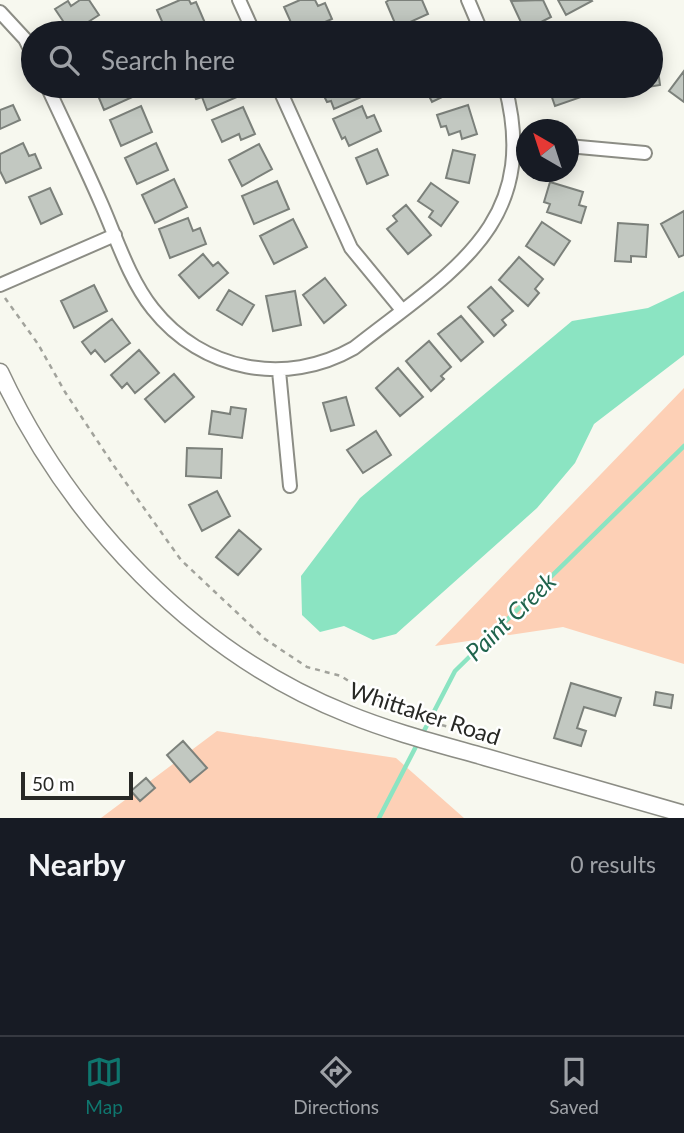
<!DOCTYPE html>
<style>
body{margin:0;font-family:Lato,sans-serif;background:#20242c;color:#f1f3f6}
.compass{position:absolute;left:516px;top:119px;width:63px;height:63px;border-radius:50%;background:#171b24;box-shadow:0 4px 18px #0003;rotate:321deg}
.scale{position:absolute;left:21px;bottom:18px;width:112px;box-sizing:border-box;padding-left:7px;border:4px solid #282926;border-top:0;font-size:19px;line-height:24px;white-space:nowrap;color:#282926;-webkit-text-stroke:5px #fff;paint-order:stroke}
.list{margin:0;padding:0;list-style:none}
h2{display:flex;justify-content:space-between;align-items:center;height:91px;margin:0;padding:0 28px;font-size:30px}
h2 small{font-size:23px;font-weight:400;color:#9ea1a6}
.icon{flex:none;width:38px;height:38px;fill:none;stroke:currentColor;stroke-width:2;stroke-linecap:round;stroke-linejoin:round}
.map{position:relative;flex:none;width:684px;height:818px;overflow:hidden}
.search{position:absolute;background:#171b24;box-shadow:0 4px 18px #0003;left:21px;right:21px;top:21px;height:77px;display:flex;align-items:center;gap:18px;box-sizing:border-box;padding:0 24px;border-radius:38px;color:#9ea1a6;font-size:26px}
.sheet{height:217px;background:#171b24}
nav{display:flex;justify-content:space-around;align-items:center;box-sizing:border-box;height:98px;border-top:2px solid #363941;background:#171b24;font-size:19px;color:#9ea1a6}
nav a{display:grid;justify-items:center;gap:4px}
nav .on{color:#0f766e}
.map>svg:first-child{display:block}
</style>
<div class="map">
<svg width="684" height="818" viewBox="0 0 684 818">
<rect width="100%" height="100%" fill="#f7f8ef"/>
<path fill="#fdd0b6" d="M684,388V664L563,627L435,646Z
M217,731L396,758L464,818H101Z"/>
<path fill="#8be4c2" d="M684,291V355L594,424L575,463L537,508L396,634L373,640L344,626L320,632L302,615L301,576L360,498L572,321L648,308Z"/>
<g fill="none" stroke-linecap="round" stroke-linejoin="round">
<path stroke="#8be4c2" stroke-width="4.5" d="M379,818L455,671L684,446"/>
</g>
<path fill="#c2c8c1" stroke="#7c817b" stroke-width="2" d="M80,0H89L99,15L71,33L55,9L68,1L71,6Z
M180,0H189L191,4L196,2L205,23L174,33L170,23L164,26L157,10Z
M300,0H315L318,6L325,3L332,19L300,33L297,25L293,27L284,7Z
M389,0H422L428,14L397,28L386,2Z
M543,0L551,17L539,23L541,29L526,33L511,1Z
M558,0H591L592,1L566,15Z
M655,48L660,85L630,90L629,86H651V49Z
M684,71V102L669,91Z
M94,86H135L139,94L104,110Z
M190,86H233L237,97L207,110L202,97L196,99Z
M319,86H362L366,95L334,109L331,101L327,102Z
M424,86H462L463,87L432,102Z
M548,86H584L587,95L555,106Z
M13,105L20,120L0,129V110Z
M468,105L477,134L462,139L460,131L449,135L446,126L441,127L437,115Z
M141,106L152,132L121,146L110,120Z
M362,106L367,118L374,115L381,131L349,146L345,137L342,139L333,119Z
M243,107L255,134L241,140L239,134L222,142L212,120Z
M23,143L29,156L35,154L41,168L6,183L0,171V154Z
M156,143L168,170L137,184L125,158Z
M259,144L272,169L242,186L229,160Z
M377,149L388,175L367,184L356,158Z
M453,150L475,155L469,183L446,178Z
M174,179L187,207L155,223L142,195Z
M277,181L289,209L254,224L242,196Z
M550,182L583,192L579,205L586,207L581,223L547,212L550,204L544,202Z
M431,183L458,202L441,226L429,217L433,211L418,201Z
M50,188L62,214L41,224L29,197Z
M406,205L431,235L408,254L387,229L397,221L393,216Z
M684,211V255L679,257L661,224Z
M188,218L193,231L200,228L206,244L170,258L159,229Z
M293,219L307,247L274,264L260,236Z
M542,222L570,241L554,265L526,246Z
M618,223L648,225L646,257L631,256V262L615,261Z
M203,254L213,266L218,262L228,273L199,298L179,275Z
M519,257L543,279L535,289L539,293L528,306L499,280Z
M325,278L346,305L324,323L303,295Z
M94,285L107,311L74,328L61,301Z
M491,287L513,311L502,320L506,325L494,336L468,307Z
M229,290L254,305L242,325L217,310Z
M295,291L301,325L273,331L266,296Z
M461,316L483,342L461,361L438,334Z
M112,319L130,343L105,362L95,350L91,354L82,342Z
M429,341L451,367L441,376L444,379L431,391L406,361Z
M139,350L159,373L135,393L127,383L122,388L111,375Z
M398,368L423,397L400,416L376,388Z
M174,374L194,397L165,422L145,399Z
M346,397L354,425L331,431L323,403Z
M231,407L246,409L242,438L209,434L212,411L230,414Z
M376,431L391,455L363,473L347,450Z
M187,448L222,449L221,478L186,476Z
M217,491L230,516L202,531L189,505Z
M239,530L261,549L238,575L216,557Z
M571,683L621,698L615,716L584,707L577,728L586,731L581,746L554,738Z
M656,692L673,695L671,708L654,705Z
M183,741L207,768L190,782L167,755Z
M146,778L155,788L140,801L131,791Z"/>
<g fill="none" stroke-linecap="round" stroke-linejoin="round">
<defs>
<path id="minor" d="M239,0L254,33
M468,0L482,33
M0,12L25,39L33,55
M47,86C65,125 84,164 101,203C116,237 129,279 153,309C202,371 286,387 354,348C450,272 542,226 505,86
M278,86L351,248L402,310
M568,146L645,153
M0,285L115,235
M279,371L290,486"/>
<path id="secondary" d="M0,372C69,520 194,653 348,714C392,732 439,744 485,757C551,776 618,795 684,814"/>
</defs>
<use href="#minor" stroke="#8c8d85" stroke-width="16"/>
<use href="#secondary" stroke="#8c8d85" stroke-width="19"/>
<path stroke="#a2a39c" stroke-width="2.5" stroke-dasharray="5 5" stroke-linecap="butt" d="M5,298L38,344L65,392L114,466L181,560L265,639L307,667L341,676L399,714L453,728"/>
<use href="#minor" stroke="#fff" stroke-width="12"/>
<use href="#secondary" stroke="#fff" stroke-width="16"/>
</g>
<g text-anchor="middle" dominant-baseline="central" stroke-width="5" stroke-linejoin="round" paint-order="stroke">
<g font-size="23" fill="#282926" stroke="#fff">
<text transform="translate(425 713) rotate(18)">Whittaker Road</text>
</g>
<g font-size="24" font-style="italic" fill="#20644d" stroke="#fff">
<text transform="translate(510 616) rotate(-44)">Paint Creek</text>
</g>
</g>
</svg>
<svg class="compass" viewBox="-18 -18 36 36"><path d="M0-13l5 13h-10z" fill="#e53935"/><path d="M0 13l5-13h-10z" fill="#9ea1a6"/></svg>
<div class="scale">50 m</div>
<div class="search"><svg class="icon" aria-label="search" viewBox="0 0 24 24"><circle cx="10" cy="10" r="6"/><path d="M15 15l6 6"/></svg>Search here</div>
</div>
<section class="sheet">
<h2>Nearby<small>0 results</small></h2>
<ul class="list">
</ul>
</section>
<nav>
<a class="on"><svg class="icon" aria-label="map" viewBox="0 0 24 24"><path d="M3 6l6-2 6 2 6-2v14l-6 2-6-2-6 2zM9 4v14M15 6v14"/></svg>Map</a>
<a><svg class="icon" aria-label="directions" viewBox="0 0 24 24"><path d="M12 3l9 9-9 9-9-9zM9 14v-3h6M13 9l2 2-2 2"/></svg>Directions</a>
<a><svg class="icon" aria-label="saved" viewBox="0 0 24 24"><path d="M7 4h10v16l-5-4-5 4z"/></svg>Saved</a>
</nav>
